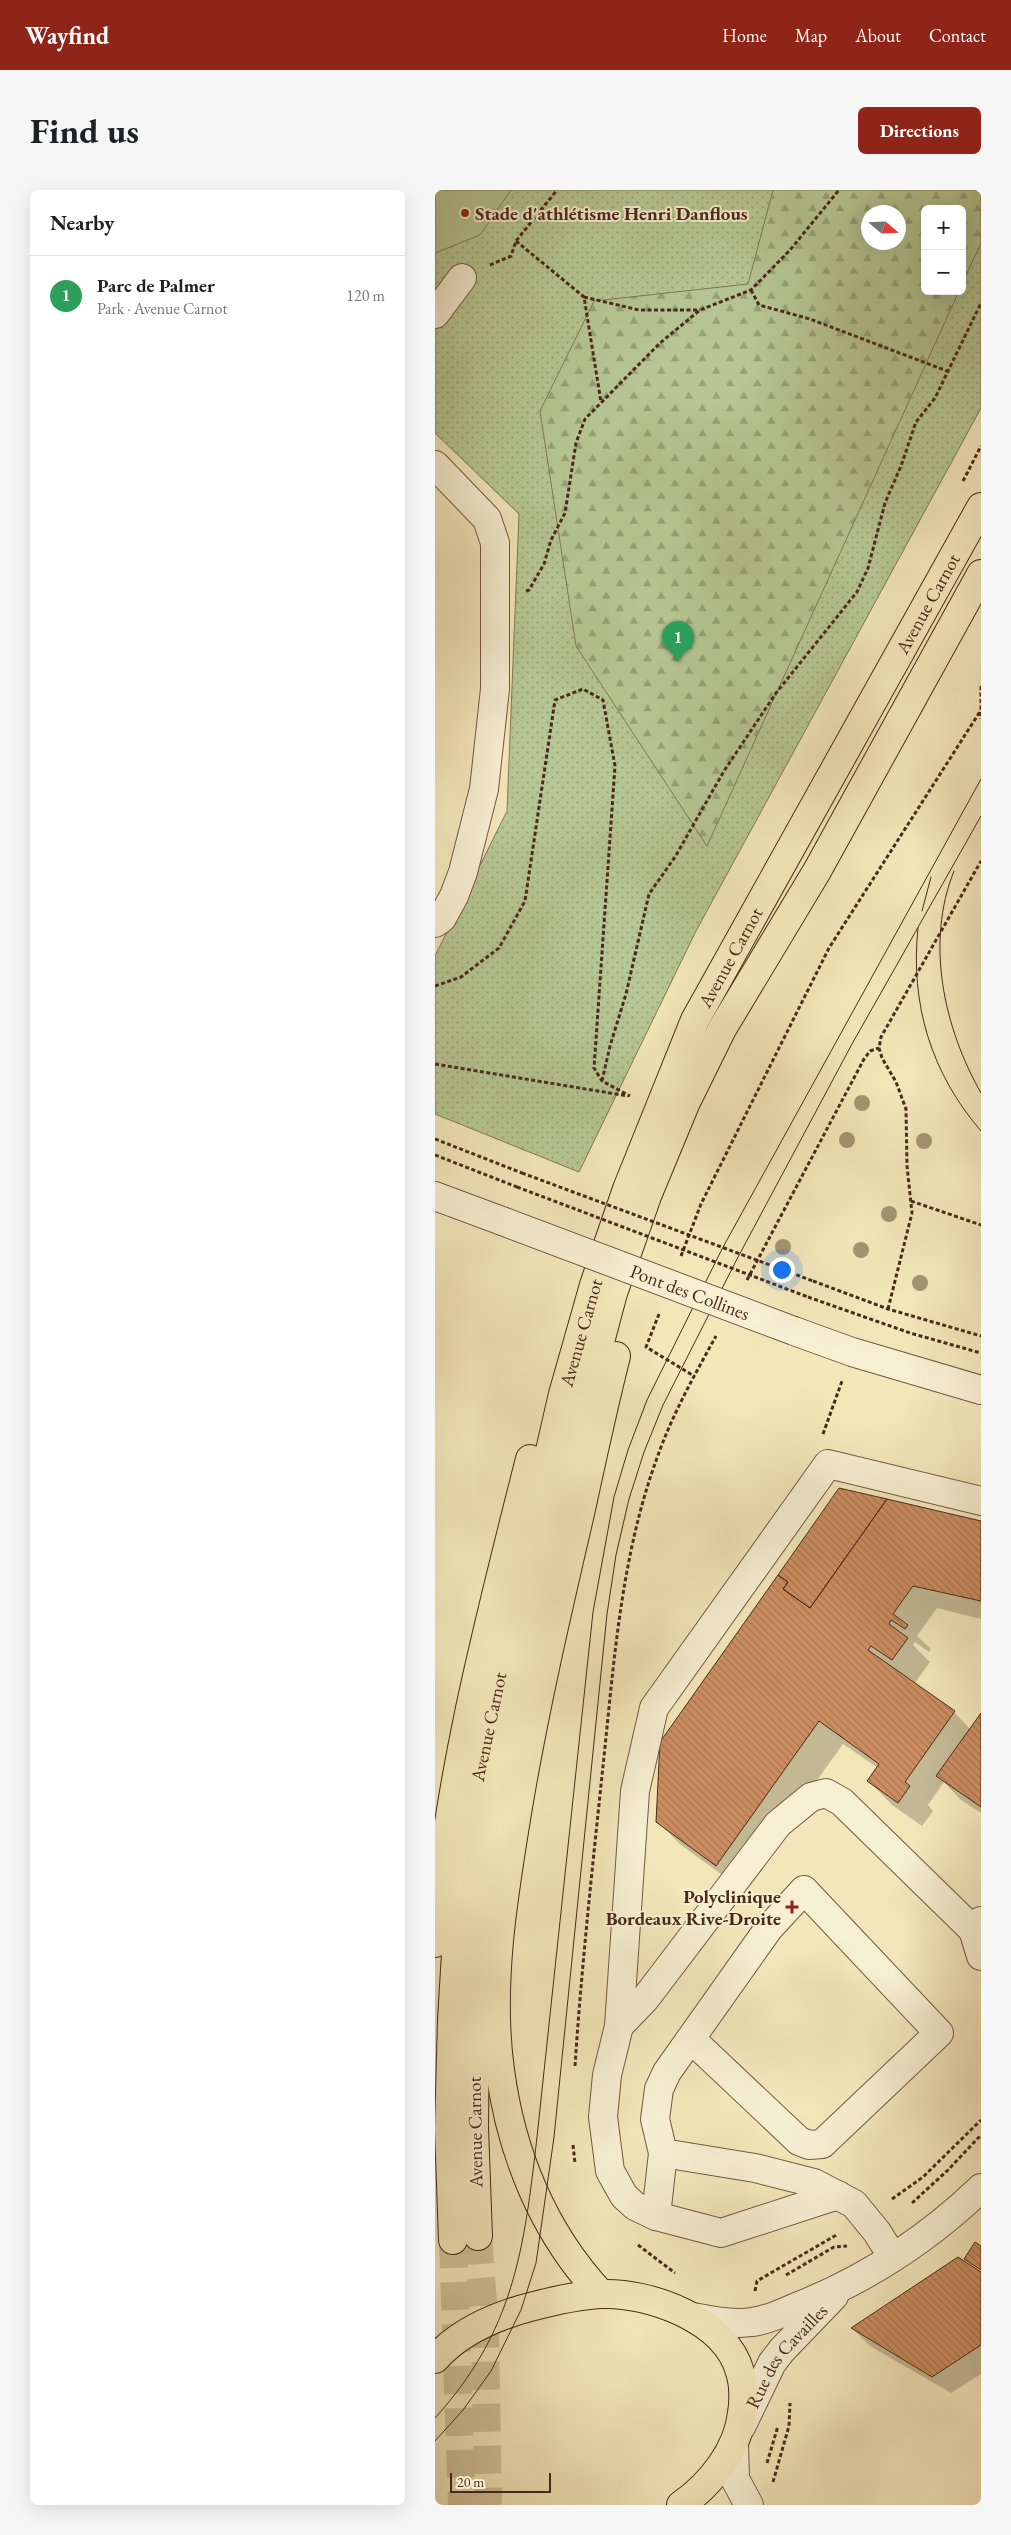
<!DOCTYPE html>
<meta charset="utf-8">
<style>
body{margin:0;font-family:"EB Garamond",serif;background:#f6f6f6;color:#202124}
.controls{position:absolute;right:15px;top:15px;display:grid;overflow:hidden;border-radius:8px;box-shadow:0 5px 20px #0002}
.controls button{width:45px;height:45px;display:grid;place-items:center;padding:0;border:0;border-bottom:1px solid #e0e0e0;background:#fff;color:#202124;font:25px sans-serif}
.compass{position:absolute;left:426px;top:15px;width:45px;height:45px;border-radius:50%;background:#fff;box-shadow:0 5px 20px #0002;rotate:109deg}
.scale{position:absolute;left:15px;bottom:12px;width:101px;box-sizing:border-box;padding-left:5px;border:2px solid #4a291a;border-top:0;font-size:14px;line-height:18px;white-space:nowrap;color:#4a291a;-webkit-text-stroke:4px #f7efd2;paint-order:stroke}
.you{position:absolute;left:346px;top:1079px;width:18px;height:18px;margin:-12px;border:4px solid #fff;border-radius:50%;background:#1a73e8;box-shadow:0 0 0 8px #1a73e833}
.badge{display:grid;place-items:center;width:32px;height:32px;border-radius:50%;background:#8f2418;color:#fff;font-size:16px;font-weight:700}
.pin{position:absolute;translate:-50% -41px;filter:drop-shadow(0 1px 2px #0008)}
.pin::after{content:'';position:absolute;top:26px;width:18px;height:15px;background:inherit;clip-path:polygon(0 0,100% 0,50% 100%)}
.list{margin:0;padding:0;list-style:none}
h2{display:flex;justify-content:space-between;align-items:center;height:65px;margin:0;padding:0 20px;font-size:21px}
h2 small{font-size:16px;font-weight:400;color:#757577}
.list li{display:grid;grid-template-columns:32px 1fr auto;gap:15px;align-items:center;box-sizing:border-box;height:80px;padding:0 20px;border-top:1px solid #e0e0e0}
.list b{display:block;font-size:19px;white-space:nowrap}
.list p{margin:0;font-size:16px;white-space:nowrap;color:#757577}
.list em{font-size:16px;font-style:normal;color:#757577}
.map{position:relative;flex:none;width:546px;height:2315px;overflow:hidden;border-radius:8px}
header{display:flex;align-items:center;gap:30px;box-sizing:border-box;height:70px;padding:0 25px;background:#8f2418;color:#fff}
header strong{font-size:24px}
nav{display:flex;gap:28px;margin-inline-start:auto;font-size:18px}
.intro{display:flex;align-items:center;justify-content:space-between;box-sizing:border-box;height:120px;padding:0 30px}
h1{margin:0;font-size:35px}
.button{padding:12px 22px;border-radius:8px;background:#8f2418;color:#fff;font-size:18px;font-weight:700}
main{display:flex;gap:30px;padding:0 30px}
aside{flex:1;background:#fff;border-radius:8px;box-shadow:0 5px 20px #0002}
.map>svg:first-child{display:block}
</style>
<header>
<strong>Wayfind</strong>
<nav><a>Home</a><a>Map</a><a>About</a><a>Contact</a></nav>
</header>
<div class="intro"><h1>Find us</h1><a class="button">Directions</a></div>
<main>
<aside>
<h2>Nearby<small></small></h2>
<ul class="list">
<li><span class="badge" style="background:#2e9e5b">1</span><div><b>Parc de Palmer</b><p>Park · Avenue Carnot</p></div><em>120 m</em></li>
</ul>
</aside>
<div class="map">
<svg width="546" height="2315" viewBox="0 0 546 2315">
<defs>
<pattern id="grass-dots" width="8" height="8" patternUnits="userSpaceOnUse" patternTransform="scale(1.25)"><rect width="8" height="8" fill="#b6c793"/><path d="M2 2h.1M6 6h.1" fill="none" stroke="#96a277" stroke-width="1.8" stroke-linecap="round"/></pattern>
<pattern id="forest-firs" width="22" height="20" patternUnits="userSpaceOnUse" patternTransform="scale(1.25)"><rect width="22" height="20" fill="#b6c793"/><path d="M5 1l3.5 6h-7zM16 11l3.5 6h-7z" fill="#96a277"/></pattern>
<pattern id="building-back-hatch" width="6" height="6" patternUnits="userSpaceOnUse" patternTransform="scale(1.25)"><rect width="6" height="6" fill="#cc8e61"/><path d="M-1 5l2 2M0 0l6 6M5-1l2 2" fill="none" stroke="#a8744f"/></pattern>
</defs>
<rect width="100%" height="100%" fill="#f3e7ba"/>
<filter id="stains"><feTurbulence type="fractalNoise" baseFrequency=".004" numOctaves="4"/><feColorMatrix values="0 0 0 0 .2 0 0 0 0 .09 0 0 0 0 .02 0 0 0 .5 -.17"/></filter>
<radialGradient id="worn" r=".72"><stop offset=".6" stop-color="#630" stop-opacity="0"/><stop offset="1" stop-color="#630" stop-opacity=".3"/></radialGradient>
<path fill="url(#grass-dots)" stroke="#807856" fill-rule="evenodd" d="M0,0H546V218L261,741L144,982L0,924V766L72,621L84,324L0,243ZM490,19H527V101H490ZM433,22H463V52H433Z"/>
<path fill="url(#forest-firs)" stroke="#807856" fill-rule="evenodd" d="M338,0H546V53L527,94V19H490V101H524L272,656L141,456L105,221L159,111L313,94ZM433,22H463V52H433Z"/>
<path fill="#b6c793" stroke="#807856" d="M0,0H76L45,45L0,63Z"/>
<path fill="#0003" d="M546,1332V1429L502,1418L482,1446L496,1459L494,1462L480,1452L478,1455L495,1472L479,1494L519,1522L536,1540L546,1525V1623L526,1610L509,1592L493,1615L498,1621L487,1636L457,1615L434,1591L443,1578L408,1554L305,1698L246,1655L222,1631Z
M546,2081V2184L516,2203L435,2156L418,2139Z"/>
<path fill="url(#building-back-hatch)" stroke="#4a291a" d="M404,1298L452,1309L375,1418L348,1399L353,1392L343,1385Z
M452,1309L546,1331V1411L478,1396L458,1424L473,1435L470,1439L456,1430L454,1434L473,1448L457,1470L436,1456L433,1460L520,1521L470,1592L475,1596L463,1613L432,1591L444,1574L384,1531L281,1676L221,1632L225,1552L343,1385L353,1392L348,1399L375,1418Z
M546,1523V1617L501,1586Z
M540,2052L546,2056V2080L529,2069Z
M523,2067L546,2082V2155L497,2187L416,2138Z"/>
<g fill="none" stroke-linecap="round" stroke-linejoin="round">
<path stroke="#d1c19a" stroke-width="28" stroke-dasharray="28 14" stroke-linecap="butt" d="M43,2046L50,2140L53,2315
M18,2050L27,2315"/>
<defs>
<g id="minor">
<path d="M0,124L27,88"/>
<path d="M0,275L52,329L60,353V499L49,599L28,682L19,706L7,728L0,733"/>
<path d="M0,1006L67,1031"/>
<path d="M359,1141L417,1162L546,1200"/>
<path d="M546,1731L538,1740L546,1766"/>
<path d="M184,1836L210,1809L343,1634L376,1607L391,1603L407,1612L538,1740"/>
<path d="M228,1963L320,1978L379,1993L419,2014L442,2042L457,2066"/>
<path d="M403,2005L286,2043L221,2026L200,2016L189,2006L175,1981L168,1927L172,1885L184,1836L200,1601L219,1518L393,1274L546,1311"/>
<path d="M221,2026L228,1963L220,1929L224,1899L232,1882L334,1738L369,1700L504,1843L387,1954L374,1955L364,1951L256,1849"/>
<path d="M257,2127C277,2130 297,2135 317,2132C334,2130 349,2122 364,2116C431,2089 494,2048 546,1998"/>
<path id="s1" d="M306,2237L337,2173L347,2160L399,2106"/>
<path d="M299,2255L300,2289L314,2315"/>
</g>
<g id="major">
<path d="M0,1753C12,1589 55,1428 95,1269"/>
<path d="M43,2046L39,1938L40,1830L48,1712L68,1584L93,1453L149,1212L178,1103L212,1006L251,912L287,839L382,681L546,384"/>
<path id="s2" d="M18,2050L14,1939L17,1830L24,1713L43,1584L72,1448L128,1204L159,1095L192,999L260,830L546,317"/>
<path d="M166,2104C108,2042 76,1963 65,1880C53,1794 69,1702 83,1617C100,1516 123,1418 146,1319C157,1268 168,1217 181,1166"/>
<path d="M0,2169C24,2142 61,2126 95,2117C118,2111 142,2105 166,2104C215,2102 291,2130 305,2182C309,2194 309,2211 307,2223C303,2260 276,2294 246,2315"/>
</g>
</defs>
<use href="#minor" stroke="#745842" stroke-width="30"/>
<use href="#major" stroke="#4a291a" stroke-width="30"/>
<path stroke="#4a291a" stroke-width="3" stroke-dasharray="4 2.5" stroke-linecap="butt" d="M81,51L149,107L166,212
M55,75L76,66L81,51L122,0
M316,100L324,115L375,129L512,181
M149,107L204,120H265
M528,291L546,256
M91,401L94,400L109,374L116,350L130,323L141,253L150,229L225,153L265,120L316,100L355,60L404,0
M546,496V529
M0,796L26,787L64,758L90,711L120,510L148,499L168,510L180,576L159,878L167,891L195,906
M0,874L193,906
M167,891L175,856L191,804L214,704L240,667L289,581L341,503L422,402L433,378L450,313L466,276L481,232L500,208L546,113
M0,949L87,983
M0,965L82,997
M476,1011L546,1035
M246,1066L266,1014L394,758L546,520
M312,1090L429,869L435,861L444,858
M378,1091L453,1119L546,1146
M373,1107L475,1143L546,1163
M453,1119L477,1023L472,976L471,919L461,892L447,868L444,858L446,847L546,671
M224,1124L211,1157L259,1186
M388,1244L407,1191
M140,1876C147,1770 159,1663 170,1557C180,1459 188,1361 222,1268C237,1225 259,1186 281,1146
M138,1955L140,1973
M457,2009L488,1987L546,1930
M477,2013L513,1980L546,1945
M203,2055L240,2083
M351,2085L399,2057L412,2056
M320,2101L322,2091L403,2044
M332,2273L343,2236
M338,2292L354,2236L355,2213"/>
<use href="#minor" stroke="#f7efd2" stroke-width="28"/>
<use href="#major" stroke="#f3e7ba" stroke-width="28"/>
<path stroke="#4a291a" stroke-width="1" d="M519,681C490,753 509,838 546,903
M487,721L496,687
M483,738C475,814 496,883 546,941
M0,2228C79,2141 89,2060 102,1947L158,1422L179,1307L193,1260L212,1210L287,1059L546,589
M0,2251L28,2220L56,2181L86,2120L101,2073L119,1947L172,1424L181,1365L194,1309L209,1262L228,1215L302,1069L417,854L546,626"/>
<defs>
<g id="minor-bridge">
<path id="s3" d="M67,1031L359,1141"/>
</g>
</defs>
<use href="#minor-bridge" stroke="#745842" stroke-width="30" stroke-linecap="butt"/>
<path stroke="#4a291a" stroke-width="3" stroke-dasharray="4 2.5" stroke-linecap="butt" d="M87,983L378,1091
M82,997L373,1107"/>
<use href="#minor-bridge" stroke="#f7efd2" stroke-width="28"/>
</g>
<g fill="#a59472">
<circle cx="427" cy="913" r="8"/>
<circle cx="412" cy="950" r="8"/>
<circle cx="489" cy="951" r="8"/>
<circle cx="454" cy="1024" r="8"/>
<circle cx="348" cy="1057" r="8"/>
<circle cx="426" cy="1060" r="8"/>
<circle cx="485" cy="1093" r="8"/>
</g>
<g fill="#8f2418" stroke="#f7efd2" stroke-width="2">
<circle cx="30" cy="23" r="5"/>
<path d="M354.5 1709.5h5v5h5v5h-5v5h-5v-5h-5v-5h5z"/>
</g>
<g text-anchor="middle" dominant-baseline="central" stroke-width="4" stroke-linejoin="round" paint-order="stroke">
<g font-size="19" font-weight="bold" fill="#4a291a" stroke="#f7efd2" text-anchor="start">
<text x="40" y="23">Stade d'athlétisme Henri Danflous</text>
<text x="346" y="1706" text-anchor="end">Polyclinique<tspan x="346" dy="22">Bordeaux Rive-Droite</tspan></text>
</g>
<g font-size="19" fill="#4a291a" stroke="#f7efd2">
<text stroke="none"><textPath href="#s2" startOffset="1731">Avenue Carnot</textPath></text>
<text stroke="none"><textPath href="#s2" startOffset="1326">Avenue Carnot</textPath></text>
<text stroke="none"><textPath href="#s3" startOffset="201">Pont des Collines</textPath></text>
<text stroke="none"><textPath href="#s2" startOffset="921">Avenue Carnot</textPath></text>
<text stroke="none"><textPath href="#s2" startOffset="516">Avenue Carnot</textPath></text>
<text transform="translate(40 1942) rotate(-91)">Avenue Carnot</text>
<text stroke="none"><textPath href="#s1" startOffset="85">Rue des Cavailles</textPath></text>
</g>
</g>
<rect width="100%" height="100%" filter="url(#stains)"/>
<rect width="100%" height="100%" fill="url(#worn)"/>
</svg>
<div class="controls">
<button>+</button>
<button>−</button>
</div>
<svg class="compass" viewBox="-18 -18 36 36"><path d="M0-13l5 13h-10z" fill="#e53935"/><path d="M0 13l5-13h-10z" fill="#757577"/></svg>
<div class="scale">20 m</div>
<div class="you"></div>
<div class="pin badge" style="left:243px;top:472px;background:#2e9e5b">1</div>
</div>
</main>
